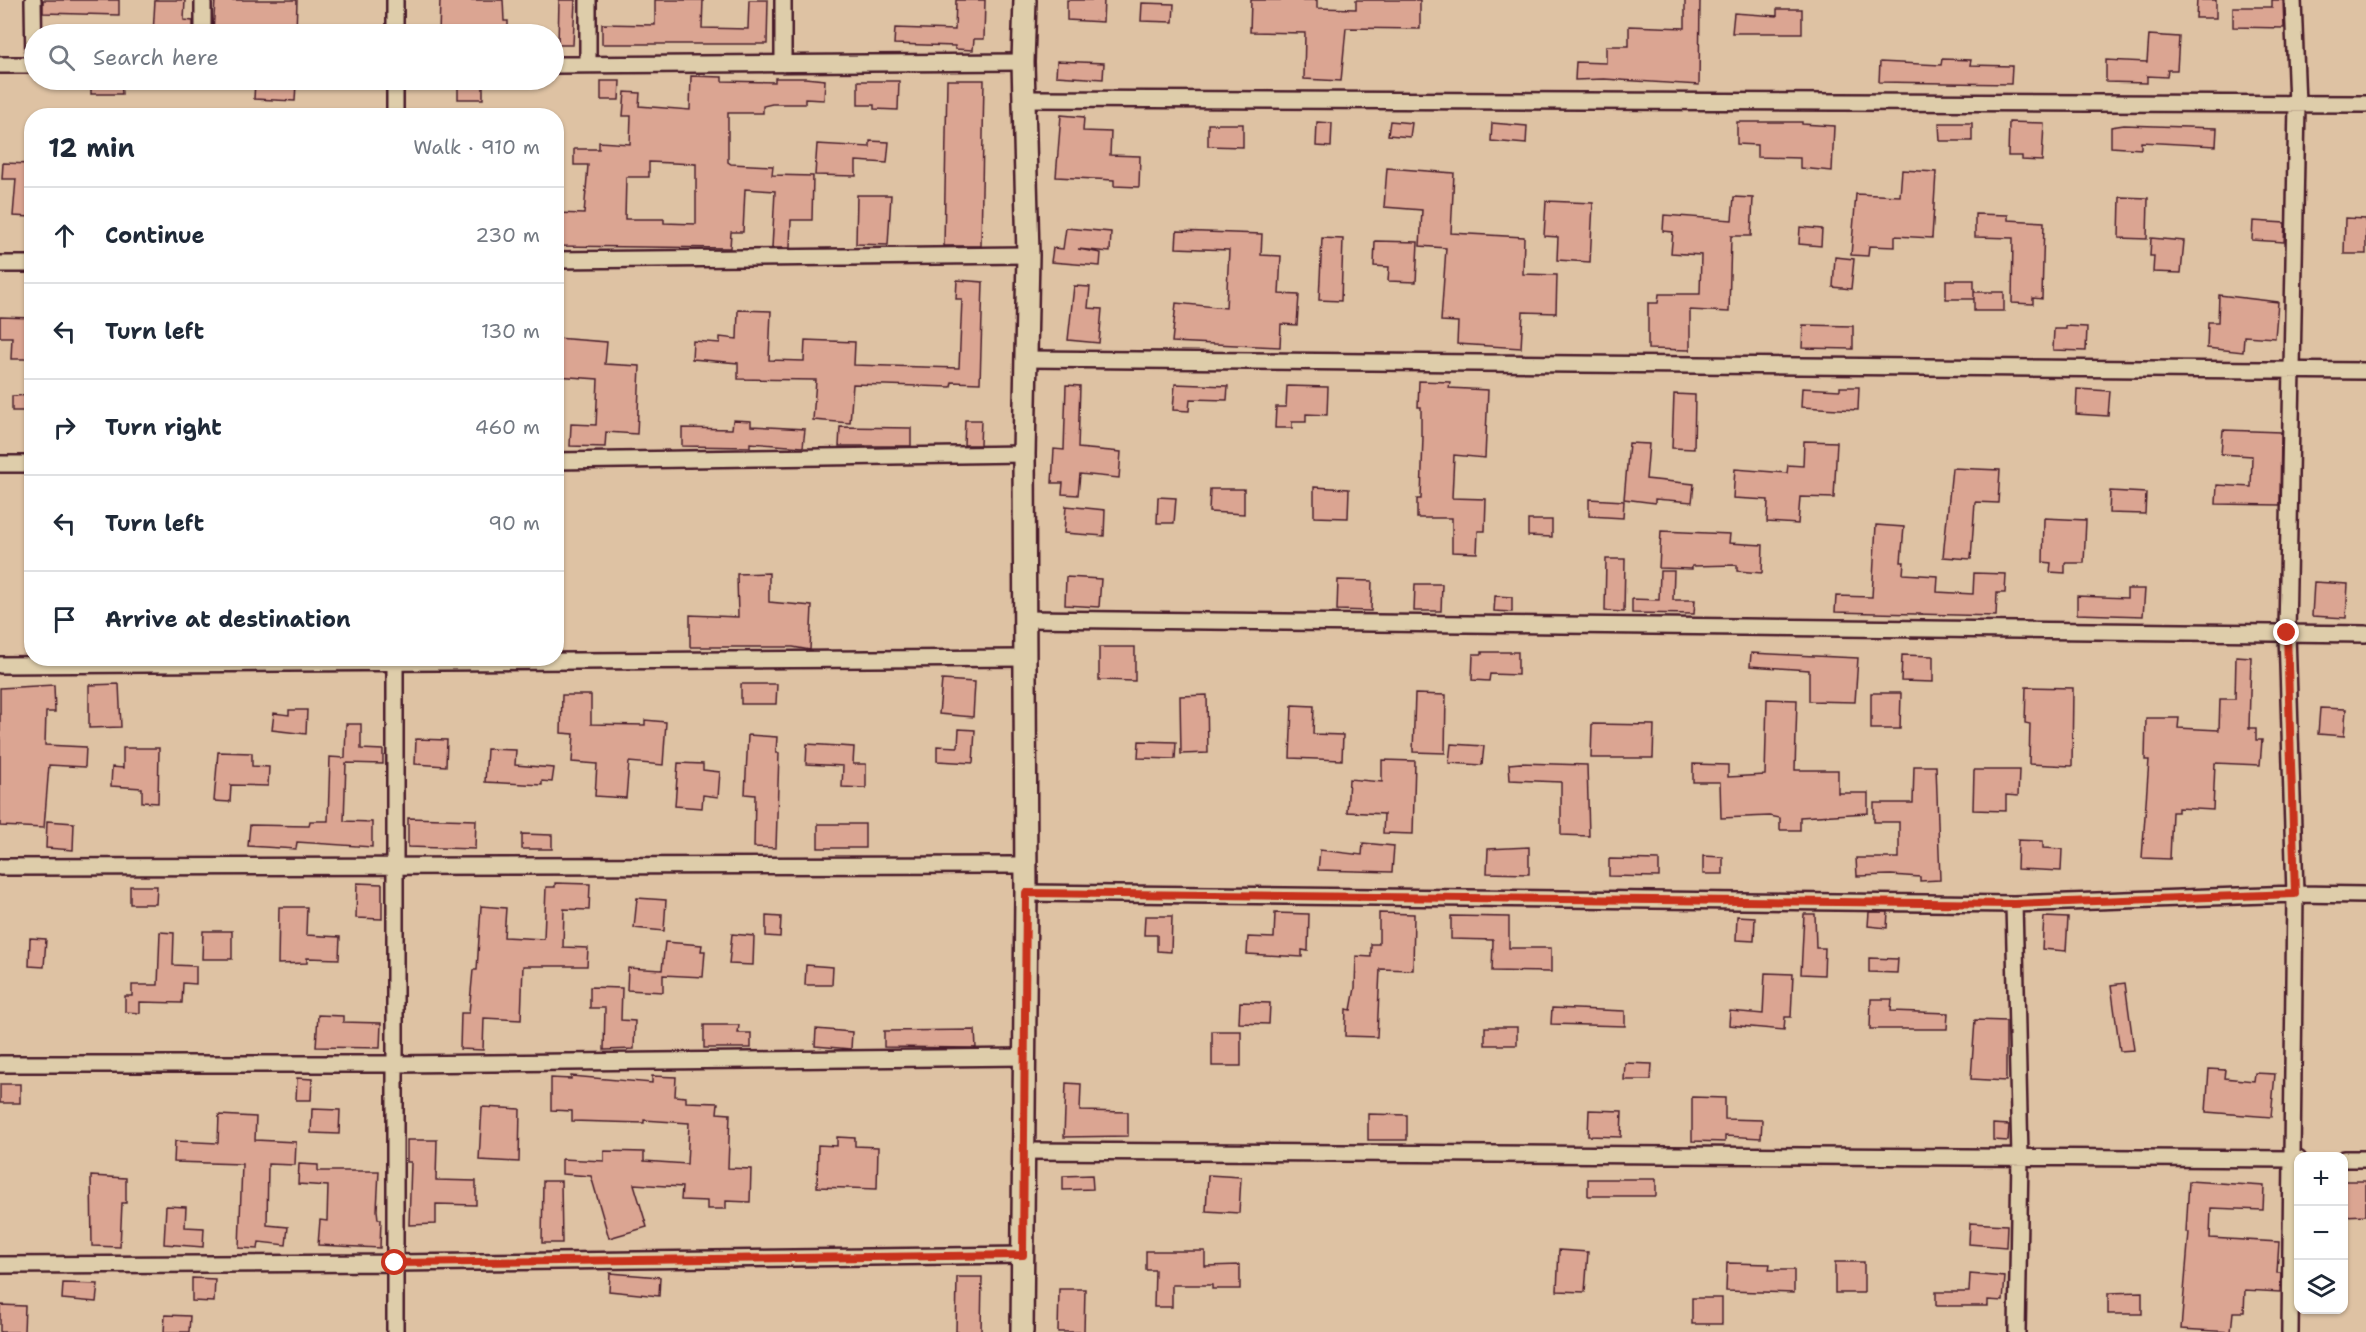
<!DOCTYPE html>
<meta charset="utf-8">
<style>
body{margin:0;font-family:"Shantell Sans",sans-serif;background:#f2f2f3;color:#1f2937}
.controls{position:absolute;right:18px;bottom:18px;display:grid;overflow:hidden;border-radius:12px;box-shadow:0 2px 4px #0004}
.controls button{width:54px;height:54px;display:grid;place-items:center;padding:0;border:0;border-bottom:2px solid #e0e1e3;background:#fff;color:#1f2937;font:30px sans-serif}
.stop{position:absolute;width:18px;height:18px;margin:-14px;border:4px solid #c8321e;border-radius:50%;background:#fff}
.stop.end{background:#c8321e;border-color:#fff;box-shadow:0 2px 6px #0008}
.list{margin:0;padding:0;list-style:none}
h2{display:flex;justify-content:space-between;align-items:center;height:78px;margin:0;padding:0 24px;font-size:26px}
h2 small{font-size:20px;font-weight:400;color:#747a83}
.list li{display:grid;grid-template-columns:39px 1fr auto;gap:18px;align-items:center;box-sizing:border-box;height:96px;padding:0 24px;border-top:2px solid #e0e1e3}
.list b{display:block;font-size:22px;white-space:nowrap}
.list em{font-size:20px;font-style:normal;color:#747a83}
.icon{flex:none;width:33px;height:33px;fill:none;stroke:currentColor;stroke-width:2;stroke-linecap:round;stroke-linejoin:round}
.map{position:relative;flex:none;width:2366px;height:1332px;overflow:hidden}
.search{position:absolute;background:#fff;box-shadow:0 2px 4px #0004;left:24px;top:24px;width:540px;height:66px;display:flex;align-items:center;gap:15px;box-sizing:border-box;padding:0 21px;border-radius:33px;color:#747a83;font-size:22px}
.panel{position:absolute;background:#fff;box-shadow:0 2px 4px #0004;left:24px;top:108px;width:540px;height:558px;border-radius:24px}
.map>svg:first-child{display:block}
</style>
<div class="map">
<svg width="2366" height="1332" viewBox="0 0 2366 1332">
<rect width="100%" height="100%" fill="#dec2a3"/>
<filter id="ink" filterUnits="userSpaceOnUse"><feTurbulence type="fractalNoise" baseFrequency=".0167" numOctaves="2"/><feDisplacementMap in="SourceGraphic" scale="12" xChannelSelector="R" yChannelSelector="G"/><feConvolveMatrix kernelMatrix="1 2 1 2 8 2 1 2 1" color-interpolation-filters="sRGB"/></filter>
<g filter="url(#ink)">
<path fill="#dba592" stroke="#4a1f2b" stroke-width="1.5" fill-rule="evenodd" d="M43,0H119V15L43,13Z
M155,0H185L184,20L193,21V34H153Z
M215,0H297L296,34H213Z
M440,0H503L504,21H508V34H439Z
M559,0H575L573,45H558Z
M655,0H703L702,28L748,29L749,0H768L767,44H602V24L655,25Z
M956,0H985L984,39H974L973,50L955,49V46L894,44L895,28L955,30Z
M1067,0H1104L1103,22L1067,20Z
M1251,0H1317V8L1356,9V0H1420V29L1346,28L1341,81L1304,79L1305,33L1250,32Z
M1685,0H1700L1699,85L1604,79L1575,80L1576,62L1606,63V46H1629V26L1685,28Z
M2197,0H2216V18H2196Z
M2272,0H2283L2284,28L2233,27V7H2272Z
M1142,3L1174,4L1173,22L1141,21Z
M1777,9H1802V33H1732L1734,13L1777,16Z
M2149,35L2179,37L2177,70H2168L2167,77L2147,76V83L2106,82V60L2147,62Z
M1942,59L1971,60L1970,65L2012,66L2011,84L1879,82L1880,62L1941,65Z
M1057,61L1104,63L1103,79L1056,76Z
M691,76L722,77V81L775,82V78H805L825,80L824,100L805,99V104H772L763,106V113H728V162L731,164L773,166L772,175L813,176L812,220H791L790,248H772L775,191L745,189L743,232H731L730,248L556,246V213L584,214L588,165H574V149H599V142L630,144L631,116H623L625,92L640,93L639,106L690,110ZM649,162L696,164V224L664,223V219H625L626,177H649Z
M91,80H121L122,94H91Z
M458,80L483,81V99H458Z
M947,80H984L981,246H944Z
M255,81L296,83L295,101L254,99Z
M601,81H620L619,100H601Z
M858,81H899L898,110L874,109V105H858Z
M1061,115L1084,117L1083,131L1111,132L1110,155L1140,156L1139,187L1114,186V180L1056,177Z
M1390,121L1412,123L1410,137L1388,135Z
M1317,122L1332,123L1331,147L1316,146Z
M1737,122H1802V124L1834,126L1832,171L1800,168V158L1757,157V145L1737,144Z
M2009,122L2044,123L2042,161L2022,160V156H2008Z
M1492,123L1527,126L1526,144L1491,141Z
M1939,123H1972V141H1940Z
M1208,124H1243V147L1208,146Z
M2124,125L2217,128L2216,146L2141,142V149L2111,147V127Z
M870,141L889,142L887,163L856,161V176L815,175L817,144L870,147Z
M3,163L32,164V217L13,216L16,179H2Z
M1387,168L1454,173L1451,233L1524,237L1523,274L1557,275L1556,313L1523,312L1521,348L1457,344L1458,322L1441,321L1446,248L1420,246L1422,210L1384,207Z
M1902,170L1936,172L1932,238L1895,236V247L1869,246L1868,256L1851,255L1856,194L1900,196Z
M857,195H891L888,245L856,244Z
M1734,197L1753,198L1751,236H1731L1729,312L1690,310V350L1648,349V303H1658L1659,294H1700L1701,255L1671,253L1673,232L1663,231L1664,215L1732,220Z
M2120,197L2148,198L2147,239L2119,238Z
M1546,201L1593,203L1590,262L1557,260L1558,237L1544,236Z
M1975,214L2008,215V220L2044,222L2042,299L2033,298V304L2012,303L2013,238L1975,237Z
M2345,218L2366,219V254H2344Z
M2253,221L2285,223L2284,242L2252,240Z
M1800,227L1822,229L1821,246L1799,244Z
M1066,228L1111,232L1110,252L1078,249L1101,253L1100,266L1051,262L1053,248L1063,249Z
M1177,231L1262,234L1261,255L1281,256L1279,294L1299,295L1297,325L1281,324L1280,347L1172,342L1176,303L1226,308L1229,250L1176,248Z
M1322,238L1343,239L1341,301L1319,300Z
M2151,238L2184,241L2181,273L2153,272L2154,256H2150Z
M1375,241L1418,242L1416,282L1388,281L1389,267L1374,266Z
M1835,257L1854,259L1851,289L1833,287Z
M957,280L983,282L980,383L952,382L951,387L853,384L850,423L813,420L816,380L738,379V363L692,359L693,341L720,343V337L737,339L738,310L771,311L769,360L804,361L805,340L855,342L854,365L959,368L962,299H956Z
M1946,280H1974V299H1946Z
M1074,286L1090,287L1088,308L1102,309L1099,343L1068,340Z
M1974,292H2004V311H1974Z
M2219,295L2278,302L2275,338L2244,336L2243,352L2207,348L2208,322H2218Z
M0,317L32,318V359H11L12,337H0Z
M1803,325L1853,326V349L1802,348Z
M2066,326L2087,327L2086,351L2053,350L2054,329H2066Z
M556,338L607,342L605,364L640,366L637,434L606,432L605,447L570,446L571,424L596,425L598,379L556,376Z
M1419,381L1450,382L1449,388L1488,390L1485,458L1454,455L1452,498L1486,499L1485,531H1478L1477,553L1452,552V518H1417V499H1421L1423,436H1421V407H1418Z
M1175,384L1228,386L1227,400L1190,399L1189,411L1173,410Z
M1066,385L1080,386L1078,448L1121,452L1119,478L1080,474L1078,495L1062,494L1063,483H1052L1054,449L1064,450Z
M1287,386L1328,387L1327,415L1306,414V422H1292V428H1275L1276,407H1286Z
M1840,387H1859L1858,410L1801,407L1802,388L1840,390Z
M2077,389L2110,391L2108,416L2076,414Z
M1674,394L1695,395L1694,449L1672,448Z
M32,395V411H12V396Z
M733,420L751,421V426L805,429L803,447L750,443V447L682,446V428L732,429Z
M965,420H981L980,445H964Z
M840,427L911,428V446H839Z
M2223,430L2281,432L2280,505L2216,504L2217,485L2251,487L2252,456L2221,454Z
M1804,441L1837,442L1834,498L1800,497L1798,524L1767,522L1768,500L1733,498L1735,469L1787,473L1788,465L1803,466Z
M1629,443L1649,444L1646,479L1694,484L1692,502L1655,499V503L1624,499Z
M1952,468L2000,470L1998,503L1975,502L1971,559L1943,557Z
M1314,487L1349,489L1348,518L1314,517Z
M1210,489H1244V514L1209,512Z
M2110,491L2146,493L2145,514L2109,513Z
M1158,497L1176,498L1174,523H1157Z
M1589,499L1624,501L1623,518L1589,516Z
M1066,506L1105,510L1104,536L1064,533Z
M2044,518L2086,520L2084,563H2065V573L2050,572L2051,563L2043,562Z
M1528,520H1552V537L1528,536Z
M1876,525L1904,527L1901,562H1904L1903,574L1938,576L1937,592L1973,594L1974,573L2006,574L2005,593H1997L1996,616L1835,612L1836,596L1872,597Z
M1661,531L1730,534L1729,543L1763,545L1762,573L1737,571V565L1692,566V569L1659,568Z
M1606,559H1625L1624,612L1605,611Z
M1660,571H1674L1673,600H1695L1694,614L1632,613V599L1659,600Z
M769,573V602L812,606L810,650L793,647H690V615L738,617L737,574Z
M1066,577L1101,579L1099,607L1065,605Z
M1338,580L1372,581L1371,611L1337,610Z
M2314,582L2348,584L2346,618L2312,616Z
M1415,584H1442L1441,611H1414Z
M2127,589H2145L2143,616L2077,614V596L2127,598Z
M1495,596L1512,597V612L1494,611Z
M1099,647H1135V681L1099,680Z
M1482,652H1518V675L1490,674L1489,681L1472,680L1473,654H1482Z
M1751,653L1858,658L1855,702L1809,701V670L1750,666Z
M1902,655L1933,656V682L1901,681Z
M2236,656L2251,657L2249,728H2256V740H2262L2260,765L2215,763L2213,810L2178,808V812H2172L2170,859L2142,858L2149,760H2145L2146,718H2179L2178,728L2219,730L2220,699H2235Z
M942,680L975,682L973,717L939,714Z
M119,684L121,727L89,728V685Z
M741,684H777L776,704H741Z
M54,685L55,712H46L45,745L86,747L85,767L49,765L44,828L0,826V688Z
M2026,687L2073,688L2072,766L2029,764L2030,724L2025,723Z
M1871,693H1901L1900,729H1871Z
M1415,694L1446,695L1445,753L1413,752Z
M562,695H591V724L645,725V720L666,722L663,765L629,762L626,798L595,796L597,764L572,762L574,734L561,733Z
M1207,695L1208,753L1181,754L1180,696Z
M1767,699L1797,700L1795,770H1838V793H1868V813L1800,817V830H1780V818L1770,816L1721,818L1720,782H1693V764L1728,765V777L1765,775Z
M1292,705L1314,706L1313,734L1343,735L1342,760L1290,758Z
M2320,708L2346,709L2344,736L2318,734Z
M289,710H307L306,734L272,730L274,713L289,715Z
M346,724H361V749L383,750V764L346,763L344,821L372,822V847L297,842L296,849L248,846L250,825L309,826L310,821H328L330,757L345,758Z
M1592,724L1654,725L1653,758H1591Z
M959,729L975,730L973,763L937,761V746L958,747Z
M748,735L777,737L776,753H779L776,848L754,847L755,795L745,794Z
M416,739L447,740L446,766L415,764Z
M1139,741L1176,742L1175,759L1138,758Z
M807,744L854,747L853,764H866V788L842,787L843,766L806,764Z
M1451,744L1484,746L1482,765L1449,763Z
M123,748H159L158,803L142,802V788L111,786L112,767L123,768Z
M487,749L516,750L515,765L554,768L552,782L542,781V785L485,782Z
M218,752L252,753V766L269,767L268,786L231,785L230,802L214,801Z
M1382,760L1415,761L1413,834L1383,833L1384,814L1347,812L1349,779L1382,782Z
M678,763L703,764V770L720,772L718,797L703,795L702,808L675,806Z
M1520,763L1587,765L1589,836L1561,835V782L1510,780L1509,764Z
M1914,766H1936L1940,880L1920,881V877L1891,875L1857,876L1856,858H1899V822H1874V803H1913Z
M1974,770H2019L2018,796L2006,795V811L1973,810Z
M408,818L476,820L475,849L408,847Z
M47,821L74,823L73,850L46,848Z
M818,824H865V848H818Z
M522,834L552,835V849H522Z
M2018,840L2043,841V848L2062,849L2061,871L2017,869Z
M1363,843L1394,846L1392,872L1318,870L1320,850L1362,855Z
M1529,847V874L1487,873L1488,849Z
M1703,856L1723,857V874H1703Z
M1609,859L1659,860V877L1609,876Z
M357,883L382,884V919L356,918Z
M555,883L590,884L589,910L564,909L563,947L588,948L587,966H523L521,1020L484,1018L483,1050L460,1049L461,1013H469L473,970H477L481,906L506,908L504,937L544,939L546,887H555Z
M130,886H157L156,904H130Z
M637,898L666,900L664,931L634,928Z
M279,907H307L306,935L340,937L339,959L307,958V963L278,964Z
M1869,912H1888L1887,928L1868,926Z
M1275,913L1309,914L1308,951L1302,950V957L1247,954L1248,937L1274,938Z
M1379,913L1414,914L1413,970L1380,969L1377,1037L1345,1036L1346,1009L1351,1010L1355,988L1356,956L1371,957V944H1379Z
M1804,914H1815L1816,948H1825L1824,975L1801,974Z
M766,916L781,917L780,937L766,936Z
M1145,916H1172L1171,952L1157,951V935H1144Z
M1451,916L1509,917V948H1551V972L1492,971L1493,940L1451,939Z
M1737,916L1755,917L1754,941L1736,940Z
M2044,917L2068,918L2066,951L2042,949Z
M203,931H232V959H202Z
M160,932L174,933L173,965L196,966V984L183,983L182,1003L140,1002V1013L125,1012V996H132V985H158Z
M732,934L754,936L753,965L729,964Z
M30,938L46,939L44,967L29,966Z
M665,942L702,945L701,951H705L703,977L663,975V992L627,990L628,968L662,970Z
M1869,958L1898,959L1897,973L1869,972Z
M806,965L833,967L832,985H805Z
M1765,973L1793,974L1791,1017H1785L1784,1030L1729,1025L1730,1011L1763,1014Z
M2125,983L2134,1050L2120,1051L2111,985Z
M590,987L622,988L621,1020L635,1021L634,1049L604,1050L605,1008H590Z
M1871,999H1892L1891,1011L1948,1013L1947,1029H1870Z
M1240,1002L1270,1003L1269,1024L1239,1023Z
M1552,1008L1625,1011V1026L1551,1024Z
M318,1015L343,1016V1022L381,1023L380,1048L316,1047Z
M1975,1020L2006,1021V1081L1971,1079Z
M704,1025H739L738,1033H751V1048H704Z
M1485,1027H1517V1045H1485Z
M816,1029L852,1032L851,1049L815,1046Z
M975,1030L976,1048L884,1047V1031Z
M1212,1031H1241V1066H1212Z
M1625,1063L1652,1064L1651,1080H1624Z
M2209,1069L2225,1070L2224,1078L2254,1081L2255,1073L2275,1074L2271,1117L2206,1112Z
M571,1076L652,1083V1076L676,1077L675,1096L686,1097V1102L718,1103L717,1113L730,1114L728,1168L751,1169L750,1202L726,1201V1209H707V1201L681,1200L682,1187L634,1184L647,1227L609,1238L591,1176L562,1174V1159L604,1161V1151L644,1152V1161L687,1164L689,1123L644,1120V1123L572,1121V1111L551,1110V1078L571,1079Z
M297,1078L312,1079L311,1100H296Z
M1066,1083L1081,1084L1080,1111L1128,1112V1136L1064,1137Z
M0,1084H20V1103H0Z
M1692,1097L1725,1098V1119L1762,1120L1761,1138L1725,1136V1142L1692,1141Z
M482,1107L520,1109L519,1162L479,1160Z
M312,1109L340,1110L339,1134L311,1133Z
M1589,1110L1622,1111L1621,1137L1588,1136Z
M1368,1114L1407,1115V1140H1368Z
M219,1115L256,1117L255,1140L296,1142L295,1165L268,1164L267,1225L288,1227L286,1245L259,1242L258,1249L239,1248L242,1164L174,1162L175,1141L218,1143Z
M1993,1124L2009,1125L2008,1141L1993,1140Z
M837,1137L855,1138V1146L878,1147L877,1189L817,1187L818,1145L837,1146Z
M407,1140H437L436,1180L476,1181V1205L436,1204V1224L409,1225L411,1162H407Z
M299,1164L318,1165V1171H379L377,1210L378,1219H381L380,1248L318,1245L320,1220L327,1221L328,1186L298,1184Z
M1092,1175L1093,1189L1063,1190V1176Z
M1208,1175L1241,1177L1239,1213L1206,1211Z
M91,1176L126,1178V1203H122L120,1247L92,1246Z
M1588,1179H1656V1196H1588Z
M543,1181H561L562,1243H542Z
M2189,1181L2264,1186L2263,1210L2211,1208L2210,1238L2279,1242L2277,1273H2281L2280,1292L2245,1290L2244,1312H2233L2231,1332L2181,1329L2189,1232H2186Z
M2343,1181H2366V1215L2343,1216Z
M166,1206L186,1207L185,1227L204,1228L203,1247L164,1244Z
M1970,1223L2007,1225L2006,1247L1969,1244Z
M1559,1250L1588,1252L1585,1292L1557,1291Z
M1146,1251H1205V1266L1240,1265V1289H1212V1285H1172V1307H1154L1155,1270H1146Z
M1835,1262H1864V1293H1835Z
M1727,1263L1770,1264L1769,1270H1794V1293L1726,1291Z
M610,1273L660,1277L659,1296L609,1291Z
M1970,1274L2005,1277L2003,1301L1988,1300V1306H1936V1292H1969Z
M957,1277H982L981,1332H956Z
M192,1278L215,1279L214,1302L192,1301Z
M63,1283L98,1284L96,1302L62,1299Z
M1059,1289H1085L1084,1332H1058Z
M2142,1292V1314H2108V1293Z
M1692,1298H1722V1324H1692Z
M0,1305L25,1306L24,1332H0Z
M165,1315L190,1316L189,1332H164Z"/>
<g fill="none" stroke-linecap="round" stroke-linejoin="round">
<defs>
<path id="street" d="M33,0L34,65
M203,0V34
M395,0V34
M588,0V65
M783,0V64
M0,65H34
M554,65L1023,62
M1025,99L2366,104
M395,116V80
M556,260L1028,255
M0,264H32
M1026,359L2366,371
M556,461L1024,454
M0,464H32
M1025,619L2366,634
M0,665L1024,658
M0,867L1026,865
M1026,893L2014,904L2295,894L2366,895
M2014,904L2020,1157L2017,1332
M0,1064H395L1025,1057
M1025,1151L2298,1159
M2344,1159H2366
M0,1265L395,1263L1023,1255
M395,1332V658
M2290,1332L2295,894L2287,633L2297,104L2293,0"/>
<path id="secondary" d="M1022,1332L1026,893L1024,454L1028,255L1023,62L1025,0"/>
</defs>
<use href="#street" stroke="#4a1f2b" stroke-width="20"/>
<use href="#secondary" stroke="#4a1f2b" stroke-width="26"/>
<use href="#street" stroke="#decdaa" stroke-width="15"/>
<use href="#secondary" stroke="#decdaa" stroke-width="21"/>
</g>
</g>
<g fill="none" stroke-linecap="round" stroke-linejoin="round" filter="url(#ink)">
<path stroke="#c8321e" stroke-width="8" d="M395,1263L1023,1255L1026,893L2014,904L2295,894L2287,633"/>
</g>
</svg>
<div class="controls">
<button>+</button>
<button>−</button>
<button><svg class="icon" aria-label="layers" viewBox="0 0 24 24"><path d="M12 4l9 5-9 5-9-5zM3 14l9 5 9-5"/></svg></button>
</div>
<div class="stop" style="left:395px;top:1263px"></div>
<div class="stop end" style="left:2287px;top:633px"></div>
<div class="search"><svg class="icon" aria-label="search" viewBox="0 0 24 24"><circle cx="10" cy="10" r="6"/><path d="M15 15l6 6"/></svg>Search here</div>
<section class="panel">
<h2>12 min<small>Walk · 910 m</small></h2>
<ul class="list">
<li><svg class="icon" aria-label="ahead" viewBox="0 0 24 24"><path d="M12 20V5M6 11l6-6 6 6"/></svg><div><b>Continue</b></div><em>230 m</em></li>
<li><svg class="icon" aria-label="left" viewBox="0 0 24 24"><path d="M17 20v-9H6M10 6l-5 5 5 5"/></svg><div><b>Turn left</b></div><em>130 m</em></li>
<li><svg class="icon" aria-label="right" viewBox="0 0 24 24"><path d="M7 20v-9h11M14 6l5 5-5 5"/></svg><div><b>Turn right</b></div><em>460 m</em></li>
<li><svg class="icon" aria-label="left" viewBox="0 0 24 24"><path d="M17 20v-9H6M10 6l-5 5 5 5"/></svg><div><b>Turn left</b></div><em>90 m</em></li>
<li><svg class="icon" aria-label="arrive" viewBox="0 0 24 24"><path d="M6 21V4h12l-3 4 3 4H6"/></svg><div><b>Arrive at destination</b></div></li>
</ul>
</section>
</div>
